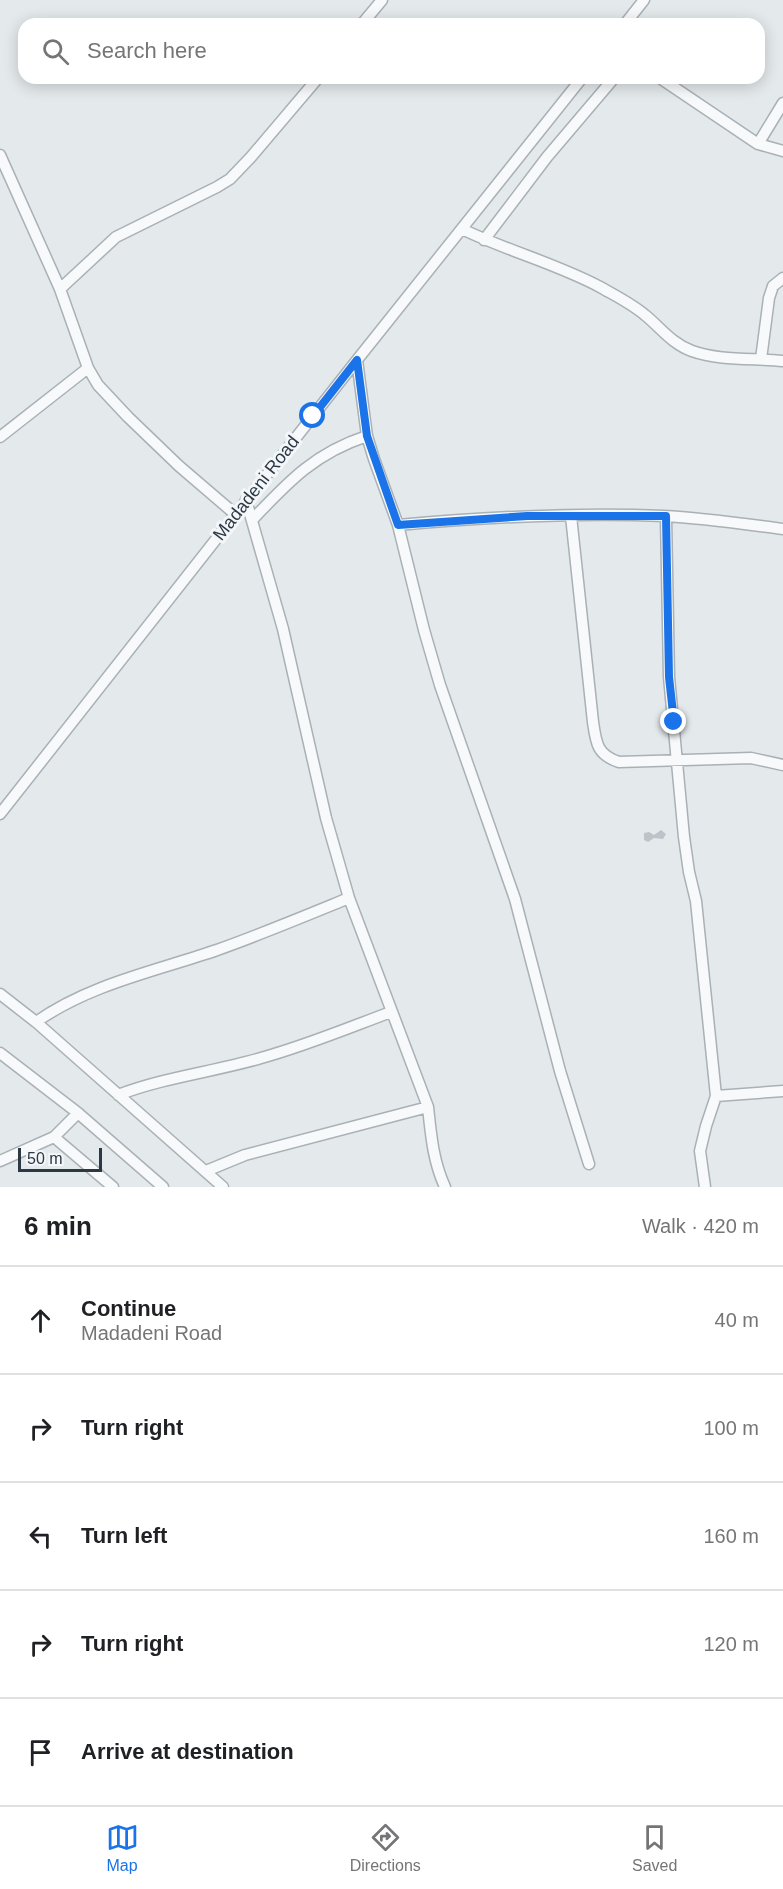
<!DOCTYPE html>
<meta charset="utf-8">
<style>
body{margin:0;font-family:Arial,sans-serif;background:#f6f6f6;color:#202124}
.scale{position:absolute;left:18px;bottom:15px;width:84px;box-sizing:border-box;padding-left:6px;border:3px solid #2c3944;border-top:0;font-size:16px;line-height:21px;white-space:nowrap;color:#2c3944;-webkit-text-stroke:4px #f4f7f9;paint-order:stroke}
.stop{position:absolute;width:18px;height:18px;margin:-14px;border:4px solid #1a73e8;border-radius:50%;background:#fff}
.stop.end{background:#1a73e8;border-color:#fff;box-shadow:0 2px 6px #0008}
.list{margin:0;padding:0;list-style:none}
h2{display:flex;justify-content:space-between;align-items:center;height:78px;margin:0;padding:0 24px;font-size:26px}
h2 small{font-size:20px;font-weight:400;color:#757577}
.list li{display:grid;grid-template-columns:39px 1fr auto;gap:18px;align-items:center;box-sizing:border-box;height:108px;padding:0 24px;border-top:2px solid #e0e0e0}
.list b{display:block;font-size:22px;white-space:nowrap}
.list p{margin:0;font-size:20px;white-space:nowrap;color:#757577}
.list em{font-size:20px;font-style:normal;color:#757577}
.icon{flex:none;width:33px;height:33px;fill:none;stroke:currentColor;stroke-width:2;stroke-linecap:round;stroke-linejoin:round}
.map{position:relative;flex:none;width:783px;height:1187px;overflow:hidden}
.search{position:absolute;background:#fff;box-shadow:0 3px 15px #0003;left:18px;right:18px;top:18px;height:66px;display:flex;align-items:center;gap:15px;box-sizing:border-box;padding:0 21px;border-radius:18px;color:#757577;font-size:22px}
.sheet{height:618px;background:#fff}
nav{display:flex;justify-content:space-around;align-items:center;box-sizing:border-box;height:84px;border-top:2px solid #e0e0e0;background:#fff;font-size:16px;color:#757577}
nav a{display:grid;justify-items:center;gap:3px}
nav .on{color:#1a73e8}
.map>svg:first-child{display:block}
</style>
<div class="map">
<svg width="783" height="1187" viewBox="0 0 783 1187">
<rect width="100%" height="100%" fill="#e4e9ec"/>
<path fill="#bcc3c9" d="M661,830L666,834L663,839L654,838L648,842L644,840V833L649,832L654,835Z"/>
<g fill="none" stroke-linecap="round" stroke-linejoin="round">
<defs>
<path id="minor" d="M362,24L382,0
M625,24L644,0
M660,78L758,144L783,151
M758,144L783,103
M0,155L60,289L88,368L98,385L128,417L179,466L235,514
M462,229C507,251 558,264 602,288C616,296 632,304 645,315C660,327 672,344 692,351C720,361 753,358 783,361
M484,240L547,157L614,78
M60,289L116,237L217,187L230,179L251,157L318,78
M761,359L769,298L773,286L783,278
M357,360L367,436L374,459L398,525L424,630L440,685L515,899L560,1071L589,1164
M0,437L88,368
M246,500L283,629L326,818L349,898L428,1107C431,1135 433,1161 445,1187
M571,516L593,722C596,743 597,755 619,762L751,758L783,765
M666,517L669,677L684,837L689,872L696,901L716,1096L706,1126L700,1151L705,1187
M252,520C289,481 315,453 367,436
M398,525C487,517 576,512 664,516C704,518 744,524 783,529
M0,814L357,360L582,78
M0,994L36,1022L223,1187
M36,1022C90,984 156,971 217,950C262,934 305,916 349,898
M0,1053L78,1113L163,1187
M118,1095C165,1077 213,1072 261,1058C305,1046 348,1028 391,1012
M716,1096L783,1091
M54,1137L113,1187
M0,1161L54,1137L78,1113
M206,1171L245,1155L428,1107"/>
</defs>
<use href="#minor" stroke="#a9b1b6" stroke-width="13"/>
<use href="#minor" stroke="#f7f9fa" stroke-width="10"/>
</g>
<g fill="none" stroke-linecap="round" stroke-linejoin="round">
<path stroke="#1a73e8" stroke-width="8" d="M313,416L357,360L367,436L398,525L527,516H666L669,677L674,722"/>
</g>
<g text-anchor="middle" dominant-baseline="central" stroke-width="6" stroke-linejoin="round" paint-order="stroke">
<g font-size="18" fill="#2c3944" stroke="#f4f7f9">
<text transform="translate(256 488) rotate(-52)">Madadeni Road</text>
</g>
</g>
</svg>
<div class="scale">50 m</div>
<div class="stop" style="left:313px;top:416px"></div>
<div class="stop end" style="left:674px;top:722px"></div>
<div class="search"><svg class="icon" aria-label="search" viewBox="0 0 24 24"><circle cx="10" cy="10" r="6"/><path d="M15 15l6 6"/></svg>Search here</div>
</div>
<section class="sheet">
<h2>6 min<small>Walk · 420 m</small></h2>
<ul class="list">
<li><svg class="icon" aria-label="ahead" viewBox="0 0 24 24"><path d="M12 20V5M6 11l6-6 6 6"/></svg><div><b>Continue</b><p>Madadeni Road</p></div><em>40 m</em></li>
<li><svg class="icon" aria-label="right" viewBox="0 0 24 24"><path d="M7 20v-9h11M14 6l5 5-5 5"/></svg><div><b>Turn right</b></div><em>100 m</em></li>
<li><svg class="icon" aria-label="left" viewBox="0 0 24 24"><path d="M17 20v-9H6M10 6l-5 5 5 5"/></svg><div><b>Turn left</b></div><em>160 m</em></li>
<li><svg class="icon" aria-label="right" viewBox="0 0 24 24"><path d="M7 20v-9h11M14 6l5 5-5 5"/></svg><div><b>Turn right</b></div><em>120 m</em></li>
<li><svg class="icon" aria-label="arrive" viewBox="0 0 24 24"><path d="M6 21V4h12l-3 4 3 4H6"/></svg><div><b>Arrive at destination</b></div></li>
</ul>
</section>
<nav>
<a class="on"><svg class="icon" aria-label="map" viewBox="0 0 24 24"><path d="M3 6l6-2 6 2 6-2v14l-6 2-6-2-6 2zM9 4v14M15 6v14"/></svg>Map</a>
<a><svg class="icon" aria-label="directions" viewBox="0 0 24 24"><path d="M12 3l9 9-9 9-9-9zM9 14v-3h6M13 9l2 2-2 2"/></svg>Directions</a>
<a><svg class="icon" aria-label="saved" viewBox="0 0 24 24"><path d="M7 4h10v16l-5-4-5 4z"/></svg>Saved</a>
</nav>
